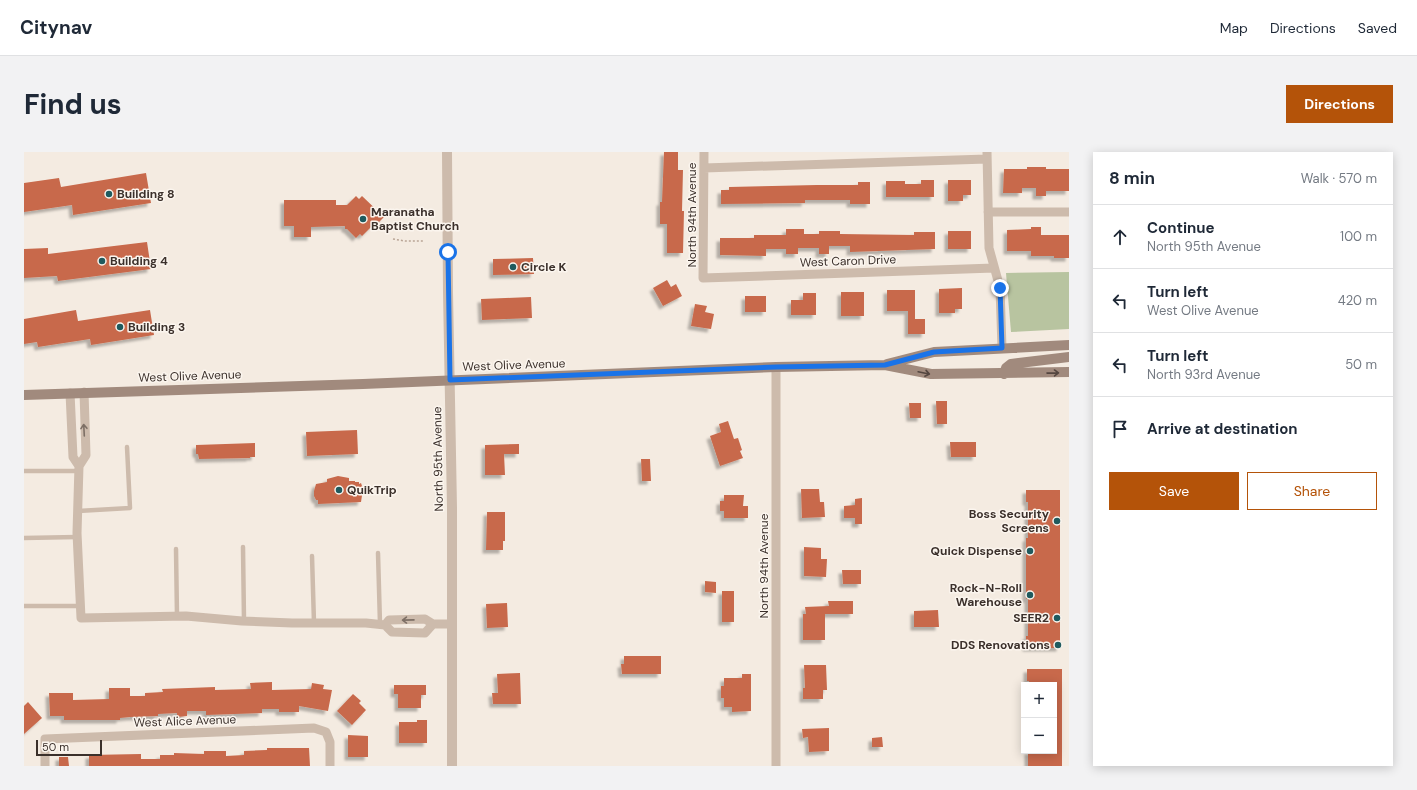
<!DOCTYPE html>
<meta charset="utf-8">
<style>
body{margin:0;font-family:"DM Sans",sans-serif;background:#f2f2f3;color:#1f2937}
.controls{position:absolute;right:12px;bottom:12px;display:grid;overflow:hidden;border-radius:0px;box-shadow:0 2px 10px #0003}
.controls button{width:36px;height:36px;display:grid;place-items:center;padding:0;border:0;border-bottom:1px solid #e0e1e3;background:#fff;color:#1f2937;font:20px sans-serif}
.scale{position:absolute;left:12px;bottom:10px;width:66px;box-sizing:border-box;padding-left:4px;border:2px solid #3b302b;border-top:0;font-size:11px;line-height:14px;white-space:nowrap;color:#3b302b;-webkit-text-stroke:3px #fbf5ee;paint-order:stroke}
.stop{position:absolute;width:12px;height:12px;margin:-9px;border:3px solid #1a73e8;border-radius:50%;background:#fff}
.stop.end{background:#1a73e8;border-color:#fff;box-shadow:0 1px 4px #0008}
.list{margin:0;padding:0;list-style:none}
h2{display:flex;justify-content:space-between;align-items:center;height:52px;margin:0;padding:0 16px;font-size:17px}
h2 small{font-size:13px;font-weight:400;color:#747a83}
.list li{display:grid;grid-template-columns:26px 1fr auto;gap:12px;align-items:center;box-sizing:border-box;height:64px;padding:0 16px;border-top:1px solid #e0e1e3}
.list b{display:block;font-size:15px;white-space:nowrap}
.list p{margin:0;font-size:13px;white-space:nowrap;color:#747a83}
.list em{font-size:13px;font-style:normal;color:#747a83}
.actions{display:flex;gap:8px;padding:12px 16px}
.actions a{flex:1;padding:9px 0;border:1px solid #b45309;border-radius:0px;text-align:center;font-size:14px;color:#b45309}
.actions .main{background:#b45309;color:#fff}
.icon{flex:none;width:22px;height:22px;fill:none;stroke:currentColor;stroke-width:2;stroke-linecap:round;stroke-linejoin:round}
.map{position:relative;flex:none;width:1045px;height:614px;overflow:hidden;border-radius:0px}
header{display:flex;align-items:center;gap:24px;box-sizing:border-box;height:56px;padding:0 20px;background:#fff;border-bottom:1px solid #e0e1e3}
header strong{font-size:19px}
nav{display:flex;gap:22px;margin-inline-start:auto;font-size:14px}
.intro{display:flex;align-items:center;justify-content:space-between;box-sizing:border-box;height:96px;padding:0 24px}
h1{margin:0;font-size:28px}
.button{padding:10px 18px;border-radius:0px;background:#b45309;color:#fff;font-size:14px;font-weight:700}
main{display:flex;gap:24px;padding:0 24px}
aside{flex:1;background:#fff;border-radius:0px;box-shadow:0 2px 10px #0003}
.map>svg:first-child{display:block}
</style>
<header>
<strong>Citynav</strong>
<nav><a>Map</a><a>Directions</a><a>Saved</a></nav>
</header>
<div class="intro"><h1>Find us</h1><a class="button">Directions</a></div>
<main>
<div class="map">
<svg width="1045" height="614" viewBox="0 0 1045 614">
<defs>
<filter id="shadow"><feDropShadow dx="-3.5" dy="3.5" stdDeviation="1" flood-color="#0004"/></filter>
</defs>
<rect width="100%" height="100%" fill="#f4ebe1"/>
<path fill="#b8c4a0" d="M1045,120V177L987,180L982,121Z"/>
<path fill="#c8694b" filter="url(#shadow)" d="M640,0H654V18H659L658,59H660L659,101H643V72H636V50H638Z
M1003,15H1022V17H1045V39H1022V44H1012V36H998V41H979L980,17H1003Z
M122,21L127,51L49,63L48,53L0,60V31L35,26L37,35Z
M897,28H910V45H862V29H881V32H897Z
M924,28H947V43H939V49H924Z
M834,30H846V52H826V48H781V51L697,52V38H705V35L793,33H834Z
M332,44L335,47L338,44L360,65L353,72L352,70L338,84L336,82L332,86L323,77H321V74L287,75V85H270V74H260V48H312V53H323Z
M1007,75H1017V83H1045V106H1030V104H1007V99H983V78L1007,77Z
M762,77H780V82H795V79H816V82L890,83V80H911V97L826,100V94H805V102H795V96H774V102H762V97H742V104L696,103V86H730V83H762Z
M924,79H947V97H924Z
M123,90L127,117L34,129L33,124L0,126V97L24,96V102Z
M509,106L510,122L469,123V107Z
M643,128L647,135L652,132L658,144L639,154L629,136Z
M938,136V157H931V161H915V137Z
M863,138H891V167H901V182H884V159H863Z
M817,140H840V164H817Z
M779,141H792V163H767V148H779Z
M721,144H742V160H721Z
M507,145L508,166L458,168L457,147Z
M671,152L683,154L681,160L690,162L687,177L667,174Z
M52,158L54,169L126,158L130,183L67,193L66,187L14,195L13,190L0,192V167Z
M912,249H923V272H913Z
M885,251H897V266H886Z
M704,269L710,287L714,286L718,298L716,299L719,306L696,314L686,284L697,280L695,272Z
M333,278L334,302L283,304L282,280Z
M926,290H952V305H927Z
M231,291V305H226V306L175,307L174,302H172V293Z
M495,292V302H480L481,323H461V293Z
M617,307H626L627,329H618Z
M314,324L325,326V329H331V330H335V332L337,331L339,337L337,350L294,352V348H292L290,344V339L292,332L303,330V327Z
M777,337H795L796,350H800L801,365L778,366Z
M1002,338H1036V496H1002V484H1004V447H1002V386H1004V350H1002Z
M700,343H720L719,354H724V366H700V359H696V349H700Z
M838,346V372H831V366H820V354L831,353V347Z
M463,360H481V389H479V398H462Z
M780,395L797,396V407H803L802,425L780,424Z
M818,418H837V432H819Z
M681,429L692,430V441L681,440Z
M698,439H710V470H698Z
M804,449H829V462H801V488H779V462H782L781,455L805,454Z
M483,451L484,475L463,476L462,452Z
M914,458L915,475H890V459Z
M600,504H637V522H598L597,512H600Z
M780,513H802L803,538H799V547H779V536H781Z
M1003,517H1038V614H1004V599H1030V533H1005V529H1003Z
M496,521L497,552H469L468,541H474L473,522Z
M718,522H727V559L708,560V555H700V546H697V534H700V526H718Z
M248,530V538L287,537L288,531L300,533L299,537L308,538L304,559L275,554V560H255V557H238V561L182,563V559H163V564L153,565V561L134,562V564L106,565L96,566V568H40V564H26L25,541H49V548L85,547V536H106V544H121V541L139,540L138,537L191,535V538L227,537L226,531Z
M370,533H402V543H397V556H374V542H370Z
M329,542L337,549L335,551L342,558L328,573L313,559Z
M4,550L18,566L0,582V554Z
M393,568H403V591H375V570H393Z
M805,576V599L785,600L784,585L779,586L778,577Z
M324,583L344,584V605H324Z
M858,585L859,595H848V586Z
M243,596H285L286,614H65V603L117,602V607H136V603H150V601L180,602V599H202V604L220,603V599L243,598Z
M35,605H44L45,614H35Z"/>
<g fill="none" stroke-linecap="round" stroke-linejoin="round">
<path stroke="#b9a596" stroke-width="1.5" stroke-dasharray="2 2" stroke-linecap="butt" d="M369,87L381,89H399"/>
<path stroke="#cdbbac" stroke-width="4.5" d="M0,319H55
M54,359L106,356L103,295
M0,386L53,385
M219,395L220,469
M152,397L153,465
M354,401L356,472
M288,404L290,471
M0,454H57"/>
<path stroke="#cdbbac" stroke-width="9" d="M680,0L679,126L970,116
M963,0L965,96L976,136L978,196
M680,16L963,7
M964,60H1045
M752,215V614
M60,240L62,303L55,314L53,381L57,466L162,464L218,469L268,471H342L361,473L368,480L401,481L409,472
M46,241L49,305L55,314
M361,473L365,468L401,467L409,472H428
M21,614V587L290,576L302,580L306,590V614"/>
<path stroke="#cdbbac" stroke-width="10" d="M423,0L424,140L428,356V614"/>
<path stroke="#a18a7d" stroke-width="10" d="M863,212L910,200L1045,193
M980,222L982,216L987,212L1045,205
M0,243L339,232L752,215L861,213L907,222L1045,220"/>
</g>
<defs><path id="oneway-shaft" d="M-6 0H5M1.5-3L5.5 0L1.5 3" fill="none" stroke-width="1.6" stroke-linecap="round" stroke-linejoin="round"/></defs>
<g stroke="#544640">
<use href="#oneway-shaft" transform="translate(900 221) rotate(12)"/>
<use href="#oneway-shaft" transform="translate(1029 221) rotate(-1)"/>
</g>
<g stroke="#7d6f65">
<use href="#oneway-shaft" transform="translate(60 278) rotate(-93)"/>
<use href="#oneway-shaft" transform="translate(384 468) rotate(179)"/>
</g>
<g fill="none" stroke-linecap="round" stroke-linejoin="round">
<path stroke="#1a73e8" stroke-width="5" d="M424,100L426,228L752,215L861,213L910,200L978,196L976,136"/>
</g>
<g fill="#1f5a5e" stroke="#fbf5ee" stroke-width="1.5">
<circle cx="85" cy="42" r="4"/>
<circle cx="339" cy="67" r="4"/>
<circle cx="78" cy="109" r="4"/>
<circle cx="489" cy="115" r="4"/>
<circle cx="96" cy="175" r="4"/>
<circle cx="315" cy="338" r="4"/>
<circle cx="1033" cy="369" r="4"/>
<circle cx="1006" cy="399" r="4"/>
<circle cx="1006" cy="443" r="4"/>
<circle cx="1033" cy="466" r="4"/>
<circle cx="1034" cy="493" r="4"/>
</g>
<g text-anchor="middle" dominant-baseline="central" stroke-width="3" stroke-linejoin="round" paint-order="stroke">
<g font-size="12" font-weight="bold" fill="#3b302b" stroke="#fbf5ee" text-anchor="start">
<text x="93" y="42">Building 8</text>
<text x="347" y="60">Maranatha<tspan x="347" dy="14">Baptist Church</tspan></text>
<text x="86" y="109">Building 4</text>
<text x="497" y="115">Circle K</text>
<text x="104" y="175">Building 3</text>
<text x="323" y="338">QuikTrip</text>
<text x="1025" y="362" text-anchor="end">Boss Security<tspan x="1025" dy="14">Screens</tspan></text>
<text x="998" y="399" text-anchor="end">Quick Dispense</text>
<text x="998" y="436" text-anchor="end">Rock-N-Roll<tspan x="998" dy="14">Warehouse</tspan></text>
<text x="1025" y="466" text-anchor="end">SEER2</text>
<text x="1026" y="493" text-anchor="end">DDS Renovations</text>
</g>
<g font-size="12" fill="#3b302b" stroke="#fbf5ee">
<text transform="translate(668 63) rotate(-90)">North 94th Avenue</text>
<text transform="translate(824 109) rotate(-2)">West Caron Drive</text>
<text transform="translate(490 213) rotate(-2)">West Olive Avenue</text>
<text transform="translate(166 224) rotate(-2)">West Olive Avenue</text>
<text transform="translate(414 307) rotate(-91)">North 95th Avenue</text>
<text transform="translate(740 414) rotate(-90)">North 94th Avenue</text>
<text transform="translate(161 569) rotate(-2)">West Alice Avenue</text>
</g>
</g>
</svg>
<div class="controls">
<button>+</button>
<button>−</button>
</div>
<div class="scale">50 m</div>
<div class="stop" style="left:424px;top:100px"></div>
<div class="stop end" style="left:976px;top:136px"></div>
</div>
<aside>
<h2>8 min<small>Walk · 570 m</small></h2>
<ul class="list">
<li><svg class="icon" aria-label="ahead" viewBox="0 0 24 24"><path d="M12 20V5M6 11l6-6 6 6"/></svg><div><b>Continue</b><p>North 95th Avenue</p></div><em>100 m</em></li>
<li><svg class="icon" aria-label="left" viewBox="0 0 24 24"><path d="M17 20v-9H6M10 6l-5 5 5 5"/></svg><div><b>Turn left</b><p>West Olive Avenue</p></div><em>420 m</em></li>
<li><svg class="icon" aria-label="left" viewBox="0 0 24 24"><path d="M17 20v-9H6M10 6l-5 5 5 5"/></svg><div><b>Turn left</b><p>North 93rd Avenue</p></div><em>50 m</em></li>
<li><svg class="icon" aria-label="arrive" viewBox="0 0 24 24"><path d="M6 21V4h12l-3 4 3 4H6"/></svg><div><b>Arrive at destination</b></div></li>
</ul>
<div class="actions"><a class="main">Save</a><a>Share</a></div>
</aside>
</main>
